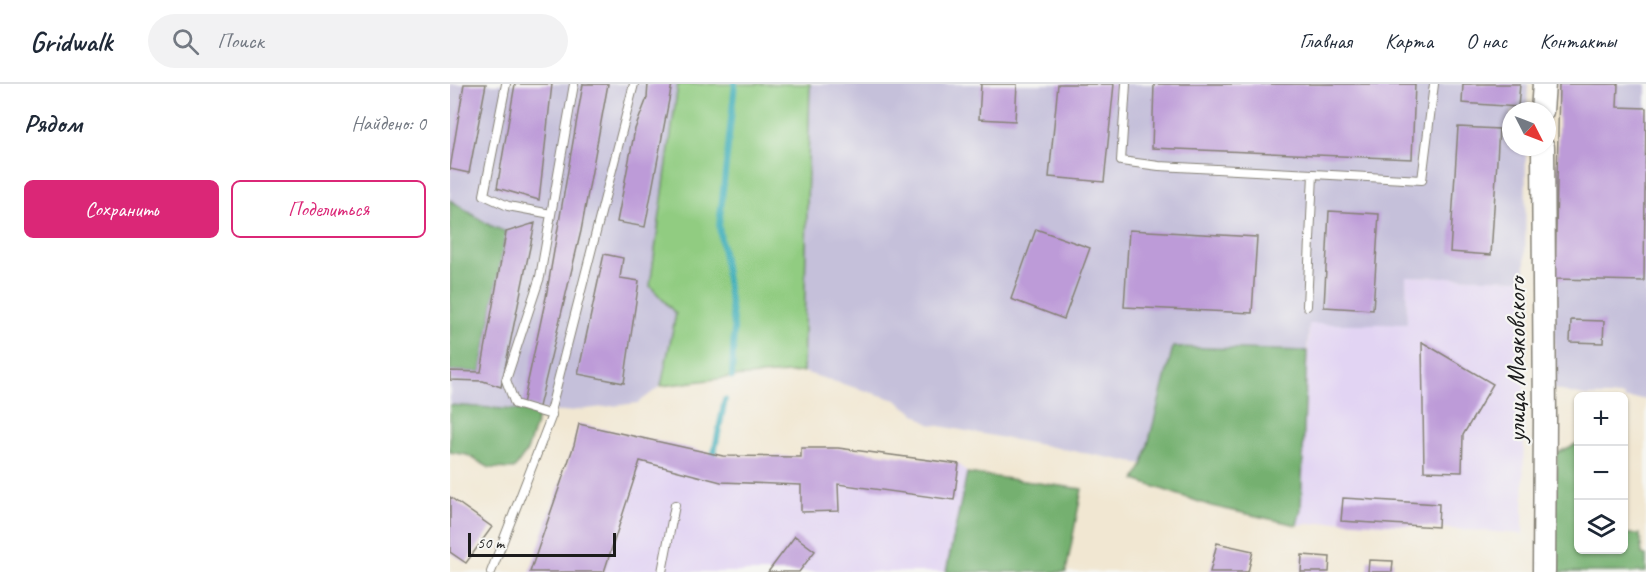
<!DOCTYPE html>
<html lang="ru">
<meta charset="utf-8">
<style>
body{margin:0;font-family:Caveat,sans-serif;background:#f2f2f3;color:#1f2937}
.controls{position:absolute;right:18px;bottom:18px;display:grid;overflow:hidden;border-radius:9px;box-shadow:0 2px 4px #0004}
.controls button{width:54px;height:54px;display:grid;place-items:center;padding:0;border:0;border-bottom:2px solid #e0e1e3;background:#fff;color:#1f2937;font:30px sans-serif}
.compass{position:absolute;left:1052px;top:18px;width:54px;height:54px;border-radius:50%;background:#fff;box-shadow:0 2px 4px #0004;rotate:132deg}
.scale{position:absolute;left:18px;bottom:15px;width:148px;box-sizing:border-box;padding-left:6px;border:3px solid #1c1c1c;border-top:0;font-size:16px;line-height:21px;white-space:nowrap;color:#1c1c1c;-webkit-text-stroke:4px #f6f6f2;paint-order:stroke}
.list{margin:0;padding:0;list-style:none}
h2{display:flex;justify-content:space-between;align-items:center;height:78px;margin:0;padding:0 24px;font-size:26px}
h2 small{font-size:20px;font-weight:400;color:#747a83}
.actions{display:flex;gap:12px;padding:18px 24px}
.actions a{flex:1;padding:14px 0;border:2px solid #db2777;border-radius:9px;text-align:center;font-size:21px;color:#db2777}
.actions .main{background:#db2777;color:#fff}
.icon{flex:none;width:33px;height:33px;fill:none;stroke:currentColor;stroke-width:2;stroke-linecap:round;stroke-linejoin:round}
.map{position:relative;flex:none;width:1196px;height:488px;overflow:hidden}
header{display:flex;align-items:center;gap:36px;box-sizing:border-box;height:84px;padding:0 30px;background:#fff;border-bottom:2px solid #e0e1e3}
header strong{font-size:28px}
nav{display:flex;gap:33px;margin-inline-start:auto;font-size:21px}
.search{width:420px;height:54px;background:#f2f2f3;display:flex;align-items:center;gap:15px;box-sizing:border-box;padding:0 21px;border-radius:33px;color:#747a83;font-size:22px}
main{display:flex}
aside{flex:1;background:#fff}
.map>svg:first-child{display:block}
</style>
<header>
<strong>Gridwalk</strong>
<div class="search"><svg class="icon" aria-label="search" viewBox="0 0 24 24"><circle cx="10" cy="10" r="6"/><path d="M15 15l6 6"/></svg>Поиск</div>
<nav><a>Главная</a><a>Карта</a><a>О нас</a><a>Контакты</a></nav>
</header>
<main>
<aside>
<h2>Рядом<small>Найдено: 0</small></h2>
<ul class="list">
</ul>
<div class="actions"><a class="main">Сохранить</a><a>Поделиться</a></div>
</aside>
<div class="map">
<svg width="1196" height="488" viewBox="0 0 1196 488">
<rect width="100%" height="100%" fill="#f6f6f2"/>
<filter id="ink" filterUnits="userSpaceOnUse"><feTurbulence type="fractalNoise" baseFrequency=".0167" numOctaves="2"/><feDisplacementMap in="SourceGraphic" scale="12" xChannelSelector="R" yChannelSelector="G"/><feConvolveMatrix kernelMatrix="1 2 1 2 8 2 1 2 1" color-interpolation-filters="sRGB"/></filter>
<filter id="wash" filterUnits="userSpaceOnUse"><feTurbulence type="fractalNoise" baseFrequency=".008" numOctaves="4" result="noise"/><feDisplacementMap in="SourceGraphic" scale="24" xChannelSelector="R" yChannelSelector="G"/><feGaussianBlur stdDeviation="1.35" result="paint"/><feColorMatrix in="noise" values="0 0 0 0 0 0 0 0 0 0 0 0 0 0 0 0 0 1.4 0 .05"/><feComposite in="paint" operator="in"/></filter>
<g filter="url(#wash)">
<rect width="100%" height="100%" fill="#f1e7d2"/>
<path fill="#e2d4f3" d="M956,192L1075,195L1073,450L891,437L847,441L851,425L859,240H957Z
M129,340L273,372L350,373L351,364H388L509,380L517,389L496,488H80L124,361Z"/>
<path fill="#c5c0da" d="M0,0H228L200,202L226,230L211,302L188,319L111,328L0,321V287L39,141L0,116Z
M360,0H1078L1077,27H1061V63H1076L1075,195L956,192L957,240H859L857,267L723,263L693,380L479,340L446,316L353,288Z
M1109,0H1196V315H1174V312H1134L1103,305Z"/>
<path fill="#91cc81" stroke="#56744e" stroke-width="1.5" d="M228,0H360L353,288L282,293L211,302L226,230L200,202Z"/>
<path fill="#74b06f" stroke="#486646" stroke-width="1.5" d="M0,116L39,141L56,148L31,288L0,287Z
M723,263L857,267L851,425L847,441L761,422L685,396L693,380Z
M0,321L81,327L88,333L77,367L64,385L40,384L17,371L0,368Z
M1128,359V466H1174V450H1190L1192,470L1196,471V488H1104L1107,369Z
M517,389L632,405L616,488H496Z"/>
<g fill="none" stroke-linecap="round" stroke-linejoin="round">
<path stroke="#3fafba" stroke-width="6" d="M282,293L284,244L269,142L285,0
M264,369L275,316"/>
</g>
<g id="blocks">
<path fill="#bd9bd8" d="M14,0H36L19,89L0,85Z
M65,0H102L89,116L47,104Z
M133,0H158L131,147L89,323L73,320L96,213Z
M198,0H222L195,143L167,138L185,45L197,14Z
M531,0H567L565,37L529,35Z
M608,0H664L654,98L599,93Z
M704,0H965L962,75L702,64Z
M1013,0H1070L1068,23L1012,19Z
M1109,0H1168L1167,23L1196,24L1194,197L1105,195Z
M1008,43L1049,45L1041,171L1000,168Z
M879,127L929,130L923,226L874,223Z
M85,139L51,303L33,297L0,296V287L31,288L56,148Z
M586,145L640,164L614,235L561,215Z
M679,146L807,153L802,229L674,223Z
M154,170L173,174L170,194L189,197L174,299L128,290Z
M1121,236L1154,237L1153,259L1120,258Z
M972,258L1043,300L1013,351L1012,388L974,387Z
M129,340L273,372L351,373V364H388L509,380L504,416L388,400L389,427L351,428V401L271,398L190,377L154,488H80L124,361Z
M0,413L42,443L16,479L0,468Z
M893,414L989,420L988,443L891,437Z
M345,452L365,467L349,488H318Z
M767,459L803,467L798,488H760Z
M852,471L880,473L879,488H851Z
M919,476L943,477L942,488H918Z"/>
</g>
</g>
<g filter="url(#ink)">
<use href="#blocks" fill-opacity="0" stroke="#868277" stroke-width="1.5"/>
<g fill="none" stroke-linecap="round" stroke-linejoin="round">
<defs>
<path id="lane" d="M56,0L34,111L58,122L101,130
M676,0L671,77L709,82L863,90
M857,222L863,90L972,96L984,0
M102,331L65,320L56,296L90,193L124,0
M41,488L102,331L101,324L184,0
M212,488L225,421"/>
<path id="secondary" d="M1092,27L1094,0
M1093,63L1095,335L1094,488"/>
</defs>
<use href="#lane" stroke="#868277" stroke-width="10"/>
<use href="#secondary" stroke="#868277" stroke-width="25"/>
<use href="#lane" stroke="#fff" stroke-width="8"/>
<use href="#secondary" stroke="#fff" stroke-width="22"/>
</g>
</g>
<g text-anchor="middle" dominant-baseline="central" stroke-width="4.5" stroke-linejoin="round" paint-order="stroke">
<g font-size="26" fill="#1c1c1c" stroke="#f6f6f2">
<text transform="translate(1066 276) rotate(-90)">улица Маяковского</text>
</g>
</g>
</svg>
<div class="controls">
<button>+</button>
<button>−</button>
<button><svg class="icon" aria-label="layers" viewBox="0 0 24 24"><path d="M12 4l9 5-9 5-9-5zM3 14l9 5 9-5"/></svg></button>
</div>
<svg class="compass" viewBox="-18 -18 36 36"><path d="M0-13l5 13h-10z" fill="#e53935"/><path d="M0 13l5-13h-10z" fill="#747a83"/></svg>
<div class="scale">50 m</div>
</div>
</main>
